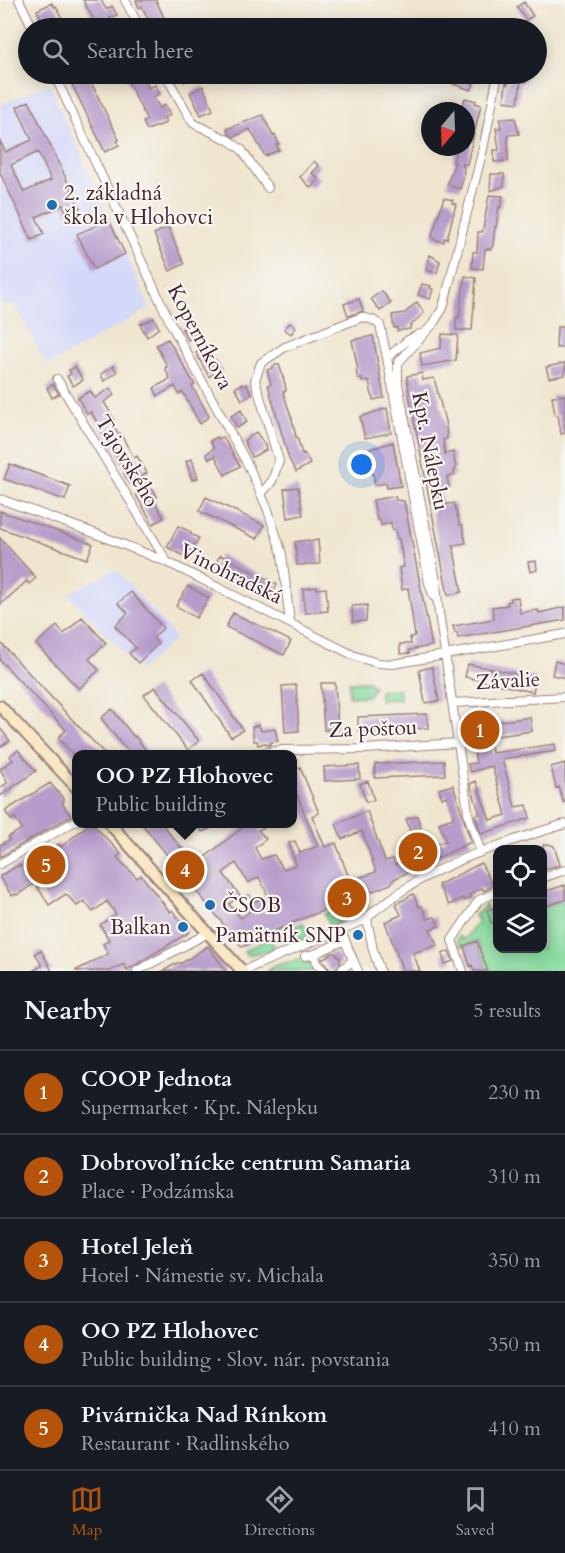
<!DOCTYPE html>
<meta charset="utf-8">
<style>
body{margin:0;font-family:Cardo,serif;background:#20242c;color:#f1f3f6}
.controls{position:absolute;right:18px;bottom:18px;display:grid;overflow:hidden;border-radius:12px;box-shadow:0 3px 15px #0003}
.controls button{width:54px;height:54px;display:grid;place-items:center;padding:0;border:0;border-bottom:2px solid #363941;background:#171b24;color:#f1f3f6;font:30px sans-serif}
.compass{position:absolute;left:421px;top:102px;width:54px;height:54px;border-radius:50%;background:#171b24;box-shadow:0 3px 15px #0003;rotate:199deg}
.you{position:absolute;left:362px;top:465px;width:21px;height:21px;margin:-15px;border:4px solid #fff;border-radius:50%;background:#1a73e8;box-shadow:0 0 0 9px #1a73e833}
.badge{display:grid;place-items:center;width:39px;height:39px;border-radius:50%;background:#b45309;color:#fff;font-size:20px;font-weight:700}
.pin{position:absolute;translate:-50% -50%;border:3px solid #fff;box-shadow:0 2px 6px #0006}
.popup{position:absolute;left:72px;top:750px;width:225px;height:78px;box-sizing:border-box;display:grid;place-content:center;border-radius:12px;background:#171b24;filter:drop-shadow(0 2px 4px #0005);font-size:20px;white-space:nowrap;color:#9ea1a6}
.popup b{font-size:22px;color:#f1f3f6}
.popup::after{content:'';position:absolute;left:50%;top:100%;margin-left:-12px;border:12px solid transparent;border-top-color:#171b24}
.list{margin:0;padding:0;list-style:none}
h2{display:flex;justify-content:space-between;align-items:center;height:78px;margin:0;padding:0 24px;font-size:26px}
h2 small{font-size:20px;font-weight:400;color:#9ea1a6}
.list li{display:grid;grid-template-columns:39px 1fr auto;gap:18px;align-items:center;box-sizing:border-box;height:84px;padding:0 24px;border-top:2px solid #363941}
.list b{display:block;font-size:22px;white-space:nowrap}
.list p{margin:0;font-size:20px;white-space:nowrap;color:#9ea1a6}
.list em{font-size:20px;font-style:normal;color:#9ea1a6}
.icon{flex:none;width:33px;height:33px;fill:none;stroke:currentColor;stroke-width:2;stroke-linecap:round;stroke-linejoin:round}
.map{position:relative;flex:none;width:565px;height:971px;overflow:hidden}
.search{position:absolute;background:#171b24;box-shadow:0 3px 15px #0003;left:18px;right:18px;top:18px;height:66px;display:flex;align-items:center;gap:15px;box-sizing:border-box;padding:0 21px;border-radius:33px;color:#9ea1a6;font-size:22px}
.sheet{height:498px;background:#171b24}
nav{display:flex;justify-content:space-around;align-items:center;box-sizing:border-box;height:84px;border-top:2px solid #363941;background:#171b24;font-size:16px;color:#9ea1a6}
nav a{display:grid;justify-items:center;gap:3px}
nav .on{color:#b45309}
.map>svg:first-child{display:block}
</style>
<div class="map">
<svg width="565" height="971" viewBox="0 0 565 971">
<rect width="100%" height="100%" fill="#f6f6f2"/>
<filter id="ink" filterUnits="userSpaceOnUse"><feTurbulence type="fractalNoise" baseFrequency=".0167" numOctaves="2"/><feDisplacementMap in="SourceGraphic" scale="12" xChannelSelector="R" yChannelSelector="G"/><feConvolveMatrix kernelMatrix="1 2 1 2 8 2 1 2 1" color-interpolation-filters="sRGB"/></filter>
<filter id="wash" filterUnits="userSpaceOnUse"><feTurbulence type="fractalNoise" baseFrequency=".008" numOctaves="4" result="noise"/><feDisplacementMap in="SourceGraphic" scale="24" xChannelSelector="R" yChannelSelector="G"/><feGaussianBlur stdDeviation="1.35" result="paint"/><feColorMatrix in="noise" values="0 0 0 0 0 0 0 0 0 0 0 0 0 0 0 0 0 1.4 0 .05"/><feComposite in="paint" operator="in"/></filter>
<g filter="url(#wash)">
<rect width="100%" height="100%" fill="#f0e6cf"/>
<path fill="#d4d8f9" d="M49,84L150,308L47,366L16,305H0V105Z
M116,569L176,638L140,670L68,594Z"/>
<path fill="#86db9e" stroke="#687d64" stroke-width="1.5" d="M368,681L374,687L368,696L349,697V682Z
M399,689L400,699L380,700V690Z
M366,898L368,905L348,918L343,907Z
M565,900V971H488L477,941L460,947L457,939L459,936L464,940L479,920L474,916L486,905L491,923L497,921L498,948H542L543,907Z
M338,908L342,921L330,927L324,914Z
M303,923L309,936L285,945L279,933Z
M270,938L275,949L247,955L244,951Z
M306,958L316,971H266L277,965Z"/>
<g id="blocks">
<path fill="#b69bcb" fill-rule="evenodd" d="M83,0H101L106,9L112,6L117,15L110,18L115,28H98Z
M136,0H156L168,27L152,28L142,6L139,8Z
M524,2L533,16L526,20L517,7Z
M52,3L54,7L56,6L66,28H46L37,10Z
M67,74H87L119,140L117,141L119,145L105,152Z
M124,74H142L149,88L155,85L160,94L153,97L160,108L165,105L170,115L164,117L166,123L147,130L143,122L147,120Z
M181,74H202L184,82Z
M456,74H470L467,81L474,84L471,90L453,84Z
M510,74H528L526,82L521,81L518,103L504,101L506,83L508,84Z
M203,86L213,110L201,115L190,93Z
M465,98L476,101L475,103L481,105L467,164H463L464,175L460,189L447,185L455,162H453L457,147H466V111H461Z
M29,101L80,208L68,214L63,205L36,217L44,234L32,240L0,173V141L5,152L32,140L17,107ZM38,152L51,180L24,192L11,165Z
M263,115L273,136L275,135L279,144L276,145L279,150L265,156L250,129L234,137L229,134L227,129Z
M515,118L519,134L508,135V161L494,162V150H499L496,128H501L500,119Z
M314,161L319,166L312,173L319,179L311,188L300,177Z
M491,174H504V186L490,191Z
M489,195L503,196L501,207H499L496,227H495L493,245L491,249H485L483,269L472,268L473,252H477L478,232H482L483,229Z
M444,198L453,200L452,203L456,204L447,239L444,238V242L433,239L432,235Z
M109,220L125,254L94,269L77,234Z
M168,227L184,264L170,271L154,234Z
M430,255L440,261L437,273L426,270Z
M465,276L476,278L472,330H456V318H459Z
M422,284L431,286L430,288L433,289L430,299L418,295Z
M382,291L391,303L380,311L371,299Z
M359,299L363,311L348,316L344,304Z
M417,302L424,313L410,326V329L397,331V327L394,328L392,315L405,313Z
M154,318L159,328L147,337L140,324Z
M193,323L199,334L188,340L182,329Z
M290,323L296,327L291,334L284,329Z
M557,327H565V347L556,348Z
M442,334L458,335L456,360L422,366L420,353L441,348Z
M373,336L384,398L373,400L369,381L362,382V379H358L356,371L358,370L352,340Z
M168,339L195,385L192,386L209,416L200,424L183,392L179,394L175,386L158,396L154,388L170,379L165,368L167,367L166,364L156,345Z
M206,346L222,371L214,376L213,374L209,377L196,353Z
M565,363V375L549,378L546,367Z
M279,364L285,384L286,391L283,392L292,419L296,437H297L302,454L304,453L310,464L296,472L289,459L268,385L271,384L267,370L273,368V366Z
M113,366L117,372L104,381L101,374Z
M75,367L83,380L73,386L67,376L71,374L69,370Z
M422,373L423,380L434,378L446,425L447,439L443,440L445,454L453,452L456,469L454,470L455,475L447,477L449,488L440,490L443,505L454,503L460,525H462L466,543L453,545L462,592L448,595L409,394L407,376Z
M53,384L59,394L52,398L47,388Z
M242,384L243,386L246,384L252,394L242,400L235,388Z
M110,388L114,395L104,402L114,419L110,421L118,434L120,433L134,458L137,456L147,473L130,483L124,473L126,471L100,427L91,412L87,414L78,398L90,391L95,398Z
M565,395V433L561,434L558,415H555L552,396Z
M387,408L391,433L365,438L360,417Z
M241,410L247,422L237,428L231,416Z
M256,432L265,445L266,450L252,457L244,441Z
M217,437L218,439L223,437L240,466L225,475L215,456L209,459L206,454L214,448L210,441Z
M393,442L401,486L387,488L386,483L375,485L373,473L367,474L366,468L354,470L352,463L369,456L367,450Z
M192,459L198,478L192,480L186,461Z
M10,464L70,486L65,500L4,479Z
M298,487L303,515L288,518L284,489Z
M147,489L149,491L153,489L157,497L153,499L164,518L153,524L136,495Z
M395,496L396,500L404,501L432,646L409,650L410,653L400,654V644H411L410,637L415,636L408,588L402,590L399,568L404,566L399,539H397L395,530H392L391,523L381,525L380,520H377L373,500Z
M206,497L264,525L257,539L199,511Z
M0,511L93,544L87,559L0,528Z
M178,526L191,532L190,534L199,538L187,558L167,547Z
M0,538L36,578L29,584L27,581L0,605Z
M309,540V542L318,540L320,564L297,565L295,542Z
M220,555L277,584L271,598L213,569Z
M536,561L537,570L530,572L528,562Z
M188,586L209,598L196,618L176,606Z
M317,587V589L326,588L328,611L305,613L303,589Z
M131,592L163,628L153,638L158,644L138,663L129,653L136,648L115,626L128,613L118,603Z
M518,597L520,613L538,610L539,613L565,607V620L458,638L457,633H455L453,626L494,619L492,607L508,605L507,602L511,601V598Z
M367,605L366,621L353,622L352,606Z
M233,613L291,641L284,655L226,627Z
M82,617L106,643L89,659L99,670L79,689L36,644L57,626L64,634Z
M0,642L66,713L105,754H73L58,738L66,730L0,660Z
M555,661L565,664V678L552,675Z
M468,664L536,678L533,692L465,677Z
M432,667L439,701L425,703L419,670Z
M203,673L243,730L231,737L192,680Z
M321,683H335L338,729L324,730Z
M296,685L299,731L285,732L282,686Z
M155,687L199,741L188,750L144,695Z
M112,709L134,737L135,736L149,754H132L122,745L101,718Z
M486,712L488,723L530,717L532,731L490,737L492,753L555,744L556,751L502,759L515,807L527,805L530,818L481,834L475,815L480,814L470,784L476,781L490,820L506,815L492,766L470,772L468,764L476,763L469,715Z
M427,714L428,728L358,731V717Z
M259,725L261,731L275,729L278,741L271,742L269,746L265,743L258,745L257,741H254L252,727Z
M0,728L10,741L0,747Z
M18,750L36,771L0,796V788L7,783V781L0,769L13,760L10,756Z
M444,761L445,775L375,778V764Z
M565,763V802H563L559,787L556,788L551,767Z
M359,765L360,779L325,781L324,767Z
M300,767L319,813L312,816L325,847L336,843L350,881L376,872L362,831L342,839L336,824L367,811L385,861L393,859L395,865L410,859L406,847L425,840L427,847L446,841L439,823L453,818V814L447,796L442,798L439,789L453,785L471,842L394,879L391,884L292,923L242,947L142,824H162L195,865L247,824H273L258,830L266,839L255,848L261,859L274,855L283,869L296,865L289,843L295,841L300,853L318,846L293,785V770ZM236,863L248,883L259,877L268,896L253,902L249,895L242,898L250,911L241,918L229,904L240,896L223,873Z
M368,781L374,800L366,802L360,784Z
M50,783L62,797L64,801L62,803L71,816L0,857V845L10,840L8,837L22,829L15,818L11,820L5,811Z
M417,816L421,827L410,831L406,819Z
M89,824H93L121,854L117,857L137,878L141,875L170,912L172,910L188,930V933L127,970L124,964L110,971H75L108,954L103,944L109,940L100,925L116,914L107,901L93,912L84,901L77,906L66,894L49,905L35,883L17,895L16,894L12,896L0,878V876L19,865L20,867L30,861L33,866L54,852L51,849L59,844L61,847Z
M198,824H220L202,832Z
M548,844L554,846L560,865L545,869L543,862V845Z
M481,863L493,886L484,891L482,888L469,895L471,897L464,901L463,898L449,905L438,885Z
M565,885V900L543,907V892Z
M413,894L419,907L422,906L427,919L435,917L439,926L430,929L437,945L413,953L420,971H403L385,922L401,915L396,904Z
M498,906V921L491,923L487,910Z
M477,941L480,950L488,971H474L472,965L470,966L464,946Z
M208,946L226,971H163L177,963H182Z
M41,950L52,971H32L42,966L35,953Z
M449,951L453,961L445,964L442,954Z
M332,953H335L340,958V964L334,971L330,970L322,959Z"/>
</g>
</g>
<g filter="url(#ink)">
<use href="#blocks" fill-opacity="0" stroke="#9d827d" stroke-width="1.5"/>
<g fill="none" stroke-linecap="round" stroke-linejoin="round">
<defs>
<path id="street" d="M19,0L33,28
M125,0L140,28
M54,74L171,324L249,467L268,510L282,554L290,623
M165,74L193,123L228,140L241,149L268,188
M420,334L408,340L387,358L429,583L434,597
M57,379L167,562
M261,494L272,481L279,461L255,380L261,363L285,347L362,317L373,320L380,325L387,358
M0,499L94,533L167,562L355,656L377,663L393,664L565,634
M453,703L565,697
M254,754L283,750L365,749L458,743
M481,852L469,818L438,606L436,581L398,384V363L433,324L443,308L483,149L498,74
M0,864L77,820
M542,878L565,870
M367,919L373,950L380,971
M315,954L317,964L324,971
M305,956L315,954L345,940
M353,960L358,971
M137,971L208,933
M242,971L367,919C372,911 381,906 388,901C437,863 506,842 565,824
M340,971L353,960L344,938
M463,971L452,940L479,900L498,892"/>
<path id="secondary" d="M0,706L77,788
M110,824L242,971"/>
</defs>
<use href="#street" stroke="#9d827d" stroke-width="10"/>
<use href="#secondary" stroke="#9d827d" stroke-width="14"/>
<use href="#street" stroke="#fff" stroke-width="8"/>
<use href="#secondary" stroke="#f8e8c3" stroke-width="10"/>
</g>
</g>
<g fill="#1f6fb2" stroke="#f6f6f2" stroke-width="2">
<circle cx="52" cy="205" r="6"/>
<circle cx="210" cy="905" r="6"/>
<circle cx="183" cy="927" r="6"/>
<circle cx="358" cy="935" r="6"/>
</g>
<g text-anchor="middle" dominant-baseline="central" stroke-width="4.5" stroke-linejoin="round" paint-order="stroke">
<g font-size="21" fill="#4a1f2b" stroke="#f6f6f2" text-anchor="start">
<text x="64" y="193">2. základná<tspan x="64" dy="24">škola v Hlohovci</tspan></text>
<text x="222" y="905">ČSOB</text>
<text x="171" y="927" text-anchor="end">Balkan</text>
<text x="346" y="935" text-anchor="end">Pamätník SNP</text>
</g>
<g font-size="21" fill="#4a1f2b" stroke="#f6f6f2">
<text transform="translate(200 337) rotate(62)">Koperníkova</text>
<text transform="translate(430 451) rotate(79)">Kpt. Nálepku</text>
<text transform="translate(127 461) rotate(59)">Tajovského</text>
<text transform="translate(231 574) rotate(26)">Vinohradská</text>
<text transform="translate(508 681) rotate(-3)">Závalie</text>
<text transform="translate(373 729) rotate(-2)">Za poštou</text>
</g>
</g>
</svg>
<div class="controls">
<button><svg class="icon" aria-label="locate" viewBox="0 0 24 24"><circle cx="12" cy="12" r="6"/><path d="M12 2v4M12 18v4M2 12h4M18 12h4"/></svg></button>
<button><svg class="icon" aria-label="layers" viewBox="0 0 24 24"><path d="M12 4l9 5-9 5-9-5zM3 14l9 5 9-5"/></svg></button>
</div>
<svg class="compass" viewBox="-18 -18 36 36"><path d="M0-13l5 13h-10z" fill="#e53935"/><path d="M0 13l5-13h-10z" fill="#9ea1a6"/></svg>
<div class="you"></div>
<div class="pin badge" style="left:480px;top:730px">1</div>
<div class="pin badge" style="left:418px;top:852px">2</div>
<div class="pin badge" style="left:347px;top:898px">3</div>
<div class="pin badge" style="left:185px;top:870px">4</div>
<div class="popup"><b>OO PZ Hlohovec</b>Public building</div>
<div class="pin badge" style="left:46px;top:865px">5</div>
<div class="search"><svg class="icon" aria-label="search" viewBox="0 0 24 24"><circle cx="10" cy="10" r="6"/><path d="M15 15l6 6"/></svg>Search here</div>
</div>
<section class="sheet">
<h2>Nearby<small>5 results</small></h2>
<ul class="list">
<li><span class="badge">1</span><div><b>COOP Jednota</b><p>Supermarket · Kpt. Nálepku</p></div><em>230 m</em></li>
<li><span class="badge">2</span><div><b>Dobrovoľnícke centrum Samaria</b><p>Place · Podzámska</p></div><em>310 m</em></li>
<li><span class="badge">3</span><div><b>Hotel Jeleň</b><p>Hotel · Námestie sv. Michala</p></div><em>350 m</em></li>
<li><span class="badge">4</span><div><b>OO PZ Hlohovec</b><p>Public building · Slov. nár. povstania</p></div><em>350 m</em></li>
<li><span class="badge">5</span><div><b>Pivárnička Nad Rínkom</b><p>Restaurant · Radlinského</p></div><em>410 m</em></li>
</ul>
</section>
<nav>
<a class="on"><svg class="icon" aria-label="map" viewBox="0 0 24 24"><path d="M3 6l6-2 6 2 6-2v14l-6 2-6-2-6 2zM9 4v14M15 6v14"/></svg>Map</a>
<a><svg class="icon" aria-label="directions" viewBox="0 0 24 24"><path d="M12 3l9 9-9 9-9-9zM9 14v-3h6M13 9l2 2-2 2"/></svg>Directions</a>
<a><svg class="icon" aria-label="saved" viewBox="0 0 24 24"><path d="M7 4h10v16l-5-4-5 4z"/></svg>Saved</a>
</nav>
